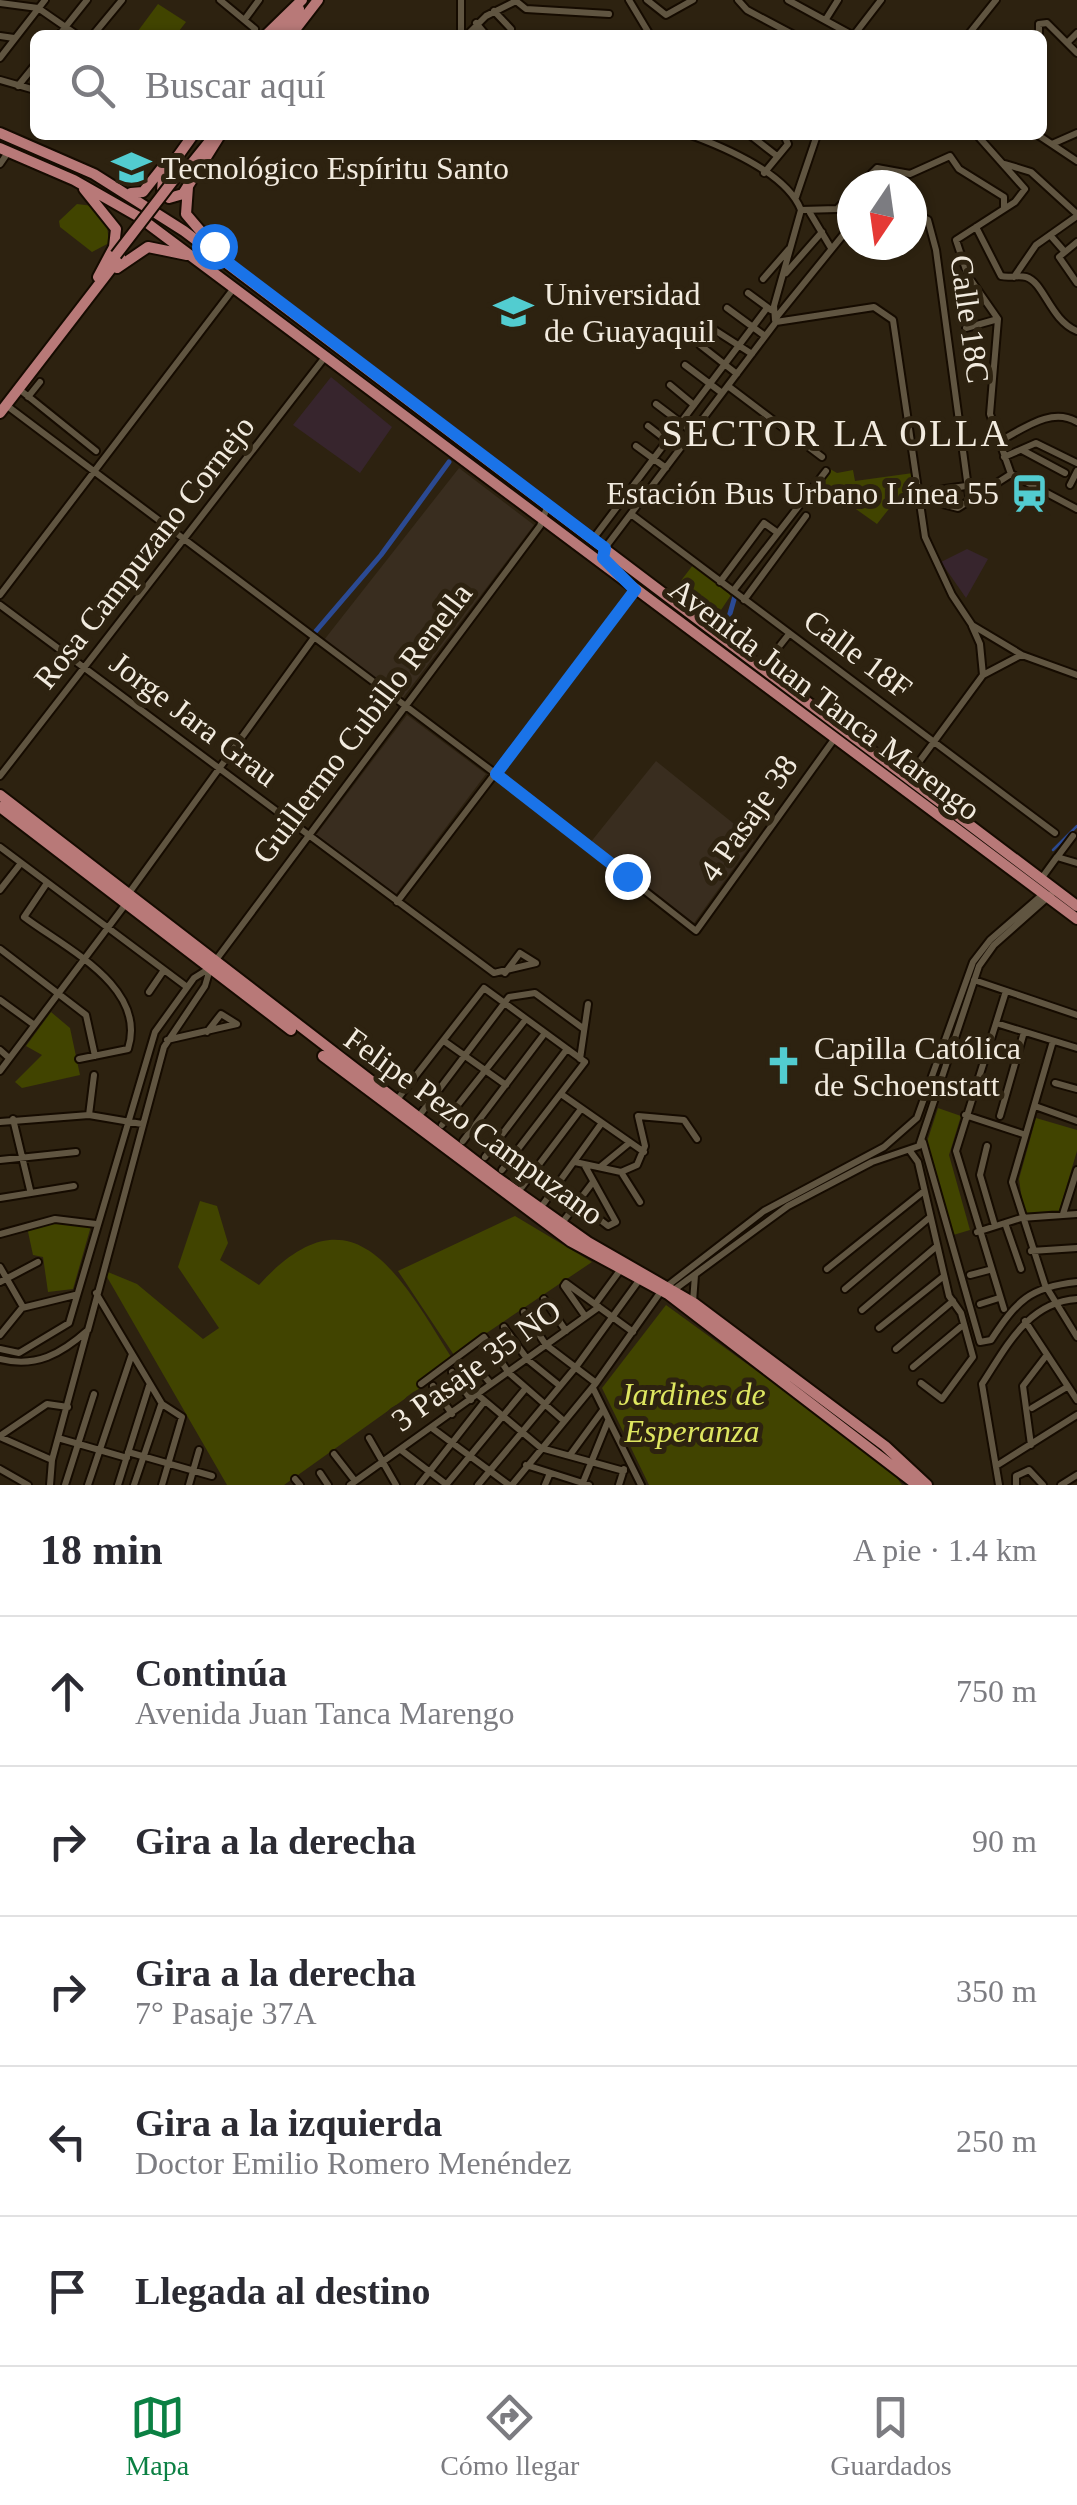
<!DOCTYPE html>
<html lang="es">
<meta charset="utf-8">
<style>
body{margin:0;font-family:Georgia,serif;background:#f7f7f7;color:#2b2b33}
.compass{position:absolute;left:837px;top:170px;width:90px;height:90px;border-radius:50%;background:#fff;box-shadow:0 2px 8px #0004;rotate:193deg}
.stop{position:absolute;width:30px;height:30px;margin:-22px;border:8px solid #1a73e8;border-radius:50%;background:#fff}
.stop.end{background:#1a73e8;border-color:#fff;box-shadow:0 2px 10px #0008}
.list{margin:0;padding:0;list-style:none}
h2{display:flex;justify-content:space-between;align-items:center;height:130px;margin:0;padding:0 40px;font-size:42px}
h2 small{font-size:32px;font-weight:400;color:#7c7c81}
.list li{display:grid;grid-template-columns:65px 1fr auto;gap:30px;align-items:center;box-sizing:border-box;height:150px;padding:0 40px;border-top:2px solid #e1e1e2}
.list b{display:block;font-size:38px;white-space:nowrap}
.list p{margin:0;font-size:32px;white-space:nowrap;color:#7c7c81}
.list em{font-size:32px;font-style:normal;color:#7c7c81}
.icon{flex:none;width:55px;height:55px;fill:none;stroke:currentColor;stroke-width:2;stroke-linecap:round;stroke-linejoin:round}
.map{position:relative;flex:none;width:1077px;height:1485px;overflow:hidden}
.search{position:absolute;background:#fff;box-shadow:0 2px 8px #0004;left:30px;right:30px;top:30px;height:110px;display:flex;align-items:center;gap:25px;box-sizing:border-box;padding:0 35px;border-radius:15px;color:#7c7c81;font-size:38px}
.sheet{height:880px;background:#fff}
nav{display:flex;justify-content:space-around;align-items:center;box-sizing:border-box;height:140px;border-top:2px solid #e1e1e2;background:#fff;font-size:28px;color:#7c7c81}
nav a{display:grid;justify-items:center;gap:5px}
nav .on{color:#0b8043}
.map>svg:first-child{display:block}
</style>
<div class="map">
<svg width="1077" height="1485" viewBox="0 0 1077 1485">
<rect width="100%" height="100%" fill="#2d2210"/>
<path fill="#37252d" d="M331,377L392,427L360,473L293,425Z
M967,549L988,559L966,598L941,562Z"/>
<path fill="#392d1f" d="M459,468L534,525L402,699L324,640Z
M407,715L486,774L396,894L316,835Z
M656,761L754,840L694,923L590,843Z"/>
<path fill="#414400" d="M158,4L186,22L176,35H135Z
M77,204L93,206L107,226L109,243L92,252L60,227L59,221Z
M830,469L837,473L853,470L855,481L913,473L917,504L892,505L877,524L819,483Z
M693,565L731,595L713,622L673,591Z
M51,1012L70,1028L80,1075L22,1088L15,1082L42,1055L26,1046Z
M938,1108L961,1116L949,1155L970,1230L950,1236L926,1145Z
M1036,1118L1077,1130V1151L1059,1211L1024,1214L1019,1179Z
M200,1201L217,1206L228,1243L220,1260L259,1285C355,1179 403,1282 455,1363L284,1485H227L103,1270L137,1284L203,1339L219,1328L178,1267Z
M515,1216L592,1262L454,1355L398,1271Z
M65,1222L91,1226L73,1289L48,1292L43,1257L33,1255L27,1227Z
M666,1305L889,1467L902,1485H649L602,1388Z"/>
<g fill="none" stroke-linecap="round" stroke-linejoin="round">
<path stroke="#2b4a93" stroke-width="2.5" d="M1053,850L1077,826"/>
<path stroke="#2b4a93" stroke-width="5" d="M727,624L735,596
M316,631L381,555L449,462"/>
<defs>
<path id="minor" d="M220,0L255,29
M629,0L650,35
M647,0L666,15L693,0
M738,0L747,10L794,35
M788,0L852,35
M516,1L526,9L609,14
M0,3L38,8L77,35
M494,11L511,29
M245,19L259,0
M826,19L838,0
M476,23L486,35
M59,35L87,0
M93,35L122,0
M461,35V0
M467,35L486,16L516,1
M692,35H704
M854,35L881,0
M968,35L996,0
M1039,35V24L1047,23L1077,53
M0,36L14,38
M1068,42L1077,33
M0,58L45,0
M0,80L35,90
M18,86L35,65
M691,135C726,148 787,174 801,210
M750,135L777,156
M977,135L1025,189L1015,202L956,240L968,276L998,319L990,414L1011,474L1077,509
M1038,135L1077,161
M1052,144L1077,133
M0,164L9,151
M1005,164L1031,172L1077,214
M764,173L788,144L784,135
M860,185L877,168L910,174L950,156L959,169L1004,197V207
M796,197L817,135
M801,210L837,209L852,194
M912,212L928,220L936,250L970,503
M810,213L831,248
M976,227L1001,276C1009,278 1018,275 1026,277C1044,282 1050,320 1077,331
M1050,235L1064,251
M1077,242L1059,257L1077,283
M786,273L822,232
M1014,277L1036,245L1077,216
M763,279L789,249
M748,293L771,310
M727,308L765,336
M775,319L852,224
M775,320L774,306L801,210
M776,322L874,307L893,320L925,537L952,595L972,625L1022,655L1077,675
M966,328L998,319
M713,329L752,354
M700,345L737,374
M685,365L722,393
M670,385L694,405
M728,386L822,457
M19,389L96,451
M28,397L40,382
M656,404L693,432
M6,405L496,774L696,931L835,738
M648,426L679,450
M998,442C1022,430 1051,406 1077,422
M636,446L666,468
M1022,450L1065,473
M1004,457L1036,443L1077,463
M610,484L639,504
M1070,485L1077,471
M924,492L966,486
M920,498L958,508L1011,474
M631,514L1055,833
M593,539L767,308
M605,548L776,322
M720,582L764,523L778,533
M733,591L826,471
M0,595L234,288
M744,600L806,516
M0,605L494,973L536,963L520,953L505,973
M972,626L980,644L983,675
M763,667L789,634
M0,776L325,357
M908,777L983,675L1021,655
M0,847L187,987
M1058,856L1073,836
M1041,879L1057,857L1077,863
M47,883L24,917C65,948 148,987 128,1049L79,1059
M0,890L21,863
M129,893L313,639
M397,902L635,590
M0,949L86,1015L95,1056
M974,980L1077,1015
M149,992L164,970
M0,1000L33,1024
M996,1023L1077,1048
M167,1040L237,1024L221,1014L207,1032
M444,1041L506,1085
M1053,1041L1012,1182L1045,1285L1077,1337
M0,1050L9,1058
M580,1059L588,1004
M0,1071L125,905
M1055,1083L1077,1089
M561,1094L644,1152
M396,1101L484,988L585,1062L502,1170
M1035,1106L1077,1121
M422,1112L509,997L535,993L584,1029
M89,1115L94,1075
M965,1115L1023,1134
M1000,1116L1024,1032
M13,1119L30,1190
M0,1122L89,1115L142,1124
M442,1125L526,1019
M463,1141L545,1033
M923,1142L980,1342L991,1340C1017,1301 1029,1287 1077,1282
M987,1146L980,1175L995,1226
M910,1151L918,1162L949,1296L961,1313L973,1357L942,1399L921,1383
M485,1157L567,1049
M0,1160L76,1152
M575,1162L621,1172L637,1165L645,1146L638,1116L684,1120L697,1139
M600,1167L628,1144
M621,1172L640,1202
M522,1187L581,1109
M0,1198L74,1186
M577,1202L608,1226L616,1222L585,1166
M544,1203L601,1124
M1063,1214L1077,1170
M565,1219L593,1182
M1005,1223L1021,1269
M977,1232L1021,1218L1077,1214
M0,1234L55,1219L96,1224
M1031,1251L1077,1248
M0,1267L23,1307
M827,1269L924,1191
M970,1275L989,1270
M0,1282L38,1262
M845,1289L929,1218
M671,1292L788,1206L872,1162L919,1146L979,966L994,945L1056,890
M96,1293L162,1404L182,1417L162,1485
M544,1299L566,1331
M693,1302L695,1275
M596,1303L621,1269
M980,1304L999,1298
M1004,1309L956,1151L1006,991
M862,1310L937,1246
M524,1312L546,1345L596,1383
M585,1316L564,1286L566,1283L633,1332
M1025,1321L1077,1400
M504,1327L528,1360L560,1386
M879,1328L944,1276
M0,1335L22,1308L75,1295
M0,1349L19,1353L69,1323L155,1032L194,978L210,968L540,526L548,505
M896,1349L953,1301
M0,1359C36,1368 61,1354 88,1330L164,1047L205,986L210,969
M474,1364L491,1384
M913,1367L963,1325
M452,1372L471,1400
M421,1384L484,1337L509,1373L564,1421
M433,1386L452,1414
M593,1388L641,1485
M478,1395L541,1448L624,1471
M1032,1408L1067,1387
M432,1428L509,1485
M0,1436L47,1404L68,1407
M0,1437L52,1460
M58,1438L127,1458
M369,1438L396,1485
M1031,1445L1023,1386L1046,1356
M401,1450L447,1485
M128,1452L212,1476
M334,1454L355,1481
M570,1455L603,1410
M526,1465L589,1485
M996,1466L1077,1415
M0,1469L28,1485
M320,1473L328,1485
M295,1479L300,1485
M50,1485L52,1460L87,1331
M65,1485L94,1394
M88,1485L132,1354
M118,1485L149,1386
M134,1485L161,1405
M189,1485L199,1450
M350,1485L599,1307
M419,1485L484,1402
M446,1485L526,1388
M478,1485L576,1367L640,1279
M512,1485L596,1383L662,1290L764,1211L884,1147L917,1118L973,962L990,940L1043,894
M545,1485L550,1473
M582,1485L608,1421
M619,1485L624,1469
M999,1485L982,1384C1007,1346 1028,1302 1077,1299
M1016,1485V1476L1029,1470L1043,1485
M1061,1485L1077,1475"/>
<path id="major" d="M266,35L302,0
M279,35L299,9
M291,35L318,0
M0,133L94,174L184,231L1077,906
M193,135L163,177L162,192L169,198L183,194L220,135
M0,148L74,180L139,217L1077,919
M185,172L214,136
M188,187L186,214L209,241
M84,189L116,229L114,247L98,277
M131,193L143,192L162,168
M117,268L148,247L187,255
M0,413L120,257
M0,795L496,1177L588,1242L694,1303L885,1446L927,1485
M0,807L291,1030
M323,1056L570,1241L668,1294L917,1485"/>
</defs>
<use href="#minor" stroke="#150b00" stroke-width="10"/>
<use href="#major" stroke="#150b00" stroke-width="14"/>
<use href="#minor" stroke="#605541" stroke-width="6"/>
<use href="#major" stroke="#b87978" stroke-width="10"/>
<defs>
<path id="major-bridge" d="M116,255L182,169"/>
</defs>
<use href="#major-bridge" stroke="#150b00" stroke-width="14" stroke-linecap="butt"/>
<use href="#major-bridge" stroke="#b87978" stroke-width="10"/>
</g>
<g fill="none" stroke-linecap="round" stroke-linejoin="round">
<path stroke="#1a73e8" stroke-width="12" d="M214,246L222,258L605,548L603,558L635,590L496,774L627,876"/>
</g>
<defs>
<symbol id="university-bare" viewBox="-9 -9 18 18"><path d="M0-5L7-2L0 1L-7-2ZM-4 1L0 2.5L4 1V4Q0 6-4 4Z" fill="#52ccd0" stroke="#2d2210" stroke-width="2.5" paint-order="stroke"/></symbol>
<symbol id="station-bare" viewBox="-9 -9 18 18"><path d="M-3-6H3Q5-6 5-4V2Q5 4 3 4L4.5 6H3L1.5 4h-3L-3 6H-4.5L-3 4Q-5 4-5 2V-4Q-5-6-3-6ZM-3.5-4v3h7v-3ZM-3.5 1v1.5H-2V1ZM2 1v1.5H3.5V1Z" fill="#52ccd0" stroke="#2d2210" stroke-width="2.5" paint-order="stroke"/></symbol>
<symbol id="church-bare" viewBox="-9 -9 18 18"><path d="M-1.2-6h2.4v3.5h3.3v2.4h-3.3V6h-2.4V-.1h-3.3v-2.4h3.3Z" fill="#52ccd0" stroke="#2d2210" stroke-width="2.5" paint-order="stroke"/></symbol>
</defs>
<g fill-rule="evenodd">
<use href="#university-bare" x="104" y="140" width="55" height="55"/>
<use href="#university-bare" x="486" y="284" width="55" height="55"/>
<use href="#station-bare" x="1002" y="466" width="55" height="55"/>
<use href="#church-bare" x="756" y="1038" width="55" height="55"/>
</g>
<g text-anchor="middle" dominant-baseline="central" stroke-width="10" stroke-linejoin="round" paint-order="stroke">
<g font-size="32" fill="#f2ebdf" stroke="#2d2210" text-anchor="start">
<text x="161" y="168">Tecnológico Espíritu Santo</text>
<text x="544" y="294">Universidad<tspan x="544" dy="37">de Guayaquil</tspan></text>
<text x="999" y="493" text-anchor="end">Estación Bus Urbano Línea 55</text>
<text x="814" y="1048">Capilla Católica<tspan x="814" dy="37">de Schoenstatt</tspan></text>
</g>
<g font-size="32" fill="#f2ebdf" stroke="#2d2210">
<text transform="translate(970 319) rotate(82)">Calle 18C</text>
<text transform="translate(144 552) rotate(-52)">Rosa Campuzano Cornejo</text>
<text transform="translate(858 654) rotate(37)">Calle 18F</text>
<text transform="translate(825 699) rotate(37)">Avenida Juan Tanca Marengo</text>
<text transform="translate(194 719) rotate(37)">Jorge Jara Grau</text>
<text transform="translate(362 723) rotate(-53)">Guillermo Cubillo Renella</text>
<text transform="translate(748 818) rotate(-55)">4 Pasaje 38</text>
<text transform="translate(474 1126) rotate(36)">Felipe Pezo Campuzano</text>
<text transform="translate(476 1365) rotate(-36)">3 Pasaje 35 NO</text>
</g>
<g font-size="32" font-style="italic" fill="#dee660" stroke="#2d2210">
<text x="692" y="1394">Jardines de<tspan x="692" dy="37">Esperanza</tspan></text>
</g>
<g font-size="38" letter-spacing="2.5" fill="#f2ebdf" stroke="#2d2210">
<text x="836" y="433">SECTOR LA OLLA</text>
</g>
</g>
</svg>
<svg class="compass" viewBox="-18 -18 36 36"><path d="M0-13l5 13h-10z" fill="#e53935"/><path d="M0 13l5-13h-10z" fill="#7c7c81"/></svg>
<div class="stop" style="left:214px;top:246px"></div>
<div class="stop end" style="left:627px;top:876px"></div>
<div class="search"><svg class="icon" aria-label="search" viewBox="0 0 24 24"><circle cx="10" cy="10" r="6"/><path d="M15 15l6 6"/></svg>Buscar aquí</div>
</div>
<section class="sheet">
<h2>18 min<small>A pie · 1.4 km</small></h2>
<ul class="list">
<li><svg class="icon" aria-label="ahead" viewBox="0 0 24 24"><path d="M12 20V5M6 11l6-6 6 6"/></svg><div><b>Continúa</b><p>Avenida Juan Tanca Marengo</p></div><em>750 m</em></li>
<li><svg class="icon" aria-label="right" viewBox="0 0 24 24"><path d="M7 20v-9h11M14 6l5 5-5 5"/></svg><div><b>Gira a la derecha</b></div><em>90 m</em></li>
<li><svg class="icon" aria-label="right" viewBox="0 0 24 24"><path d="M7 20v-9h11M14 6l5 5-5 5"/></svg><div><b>Gira a la derecha</b><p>7° Pasaje 37A</p></div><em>350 m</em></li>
<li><svg class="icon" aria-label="left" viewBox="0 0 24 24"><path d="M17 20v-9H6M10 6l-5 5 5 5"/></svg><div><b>Gira a la izquierda</b><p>Doctor Emilio Romero Menéndez</p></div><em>250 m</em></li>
<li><svg class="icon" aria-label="arrive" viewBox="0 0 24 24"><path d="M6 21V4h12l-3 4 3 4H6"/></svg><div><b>Llegada al destino</b></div></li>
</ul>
</section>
<nav>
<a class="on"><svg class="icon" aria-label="map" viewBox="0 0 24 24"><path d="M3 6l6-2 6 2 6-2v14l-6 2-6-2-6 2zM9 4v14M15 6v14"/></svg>Mapa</a>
<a><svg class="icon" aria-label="directions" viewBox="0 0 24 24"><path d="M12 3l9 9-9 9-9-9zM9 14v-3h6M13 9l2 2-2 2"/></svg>Cómo llegar</a>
<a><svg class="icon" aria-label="saved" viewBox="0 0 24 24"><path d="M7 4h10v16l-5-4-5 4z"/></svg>Guardados</a>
</nav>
